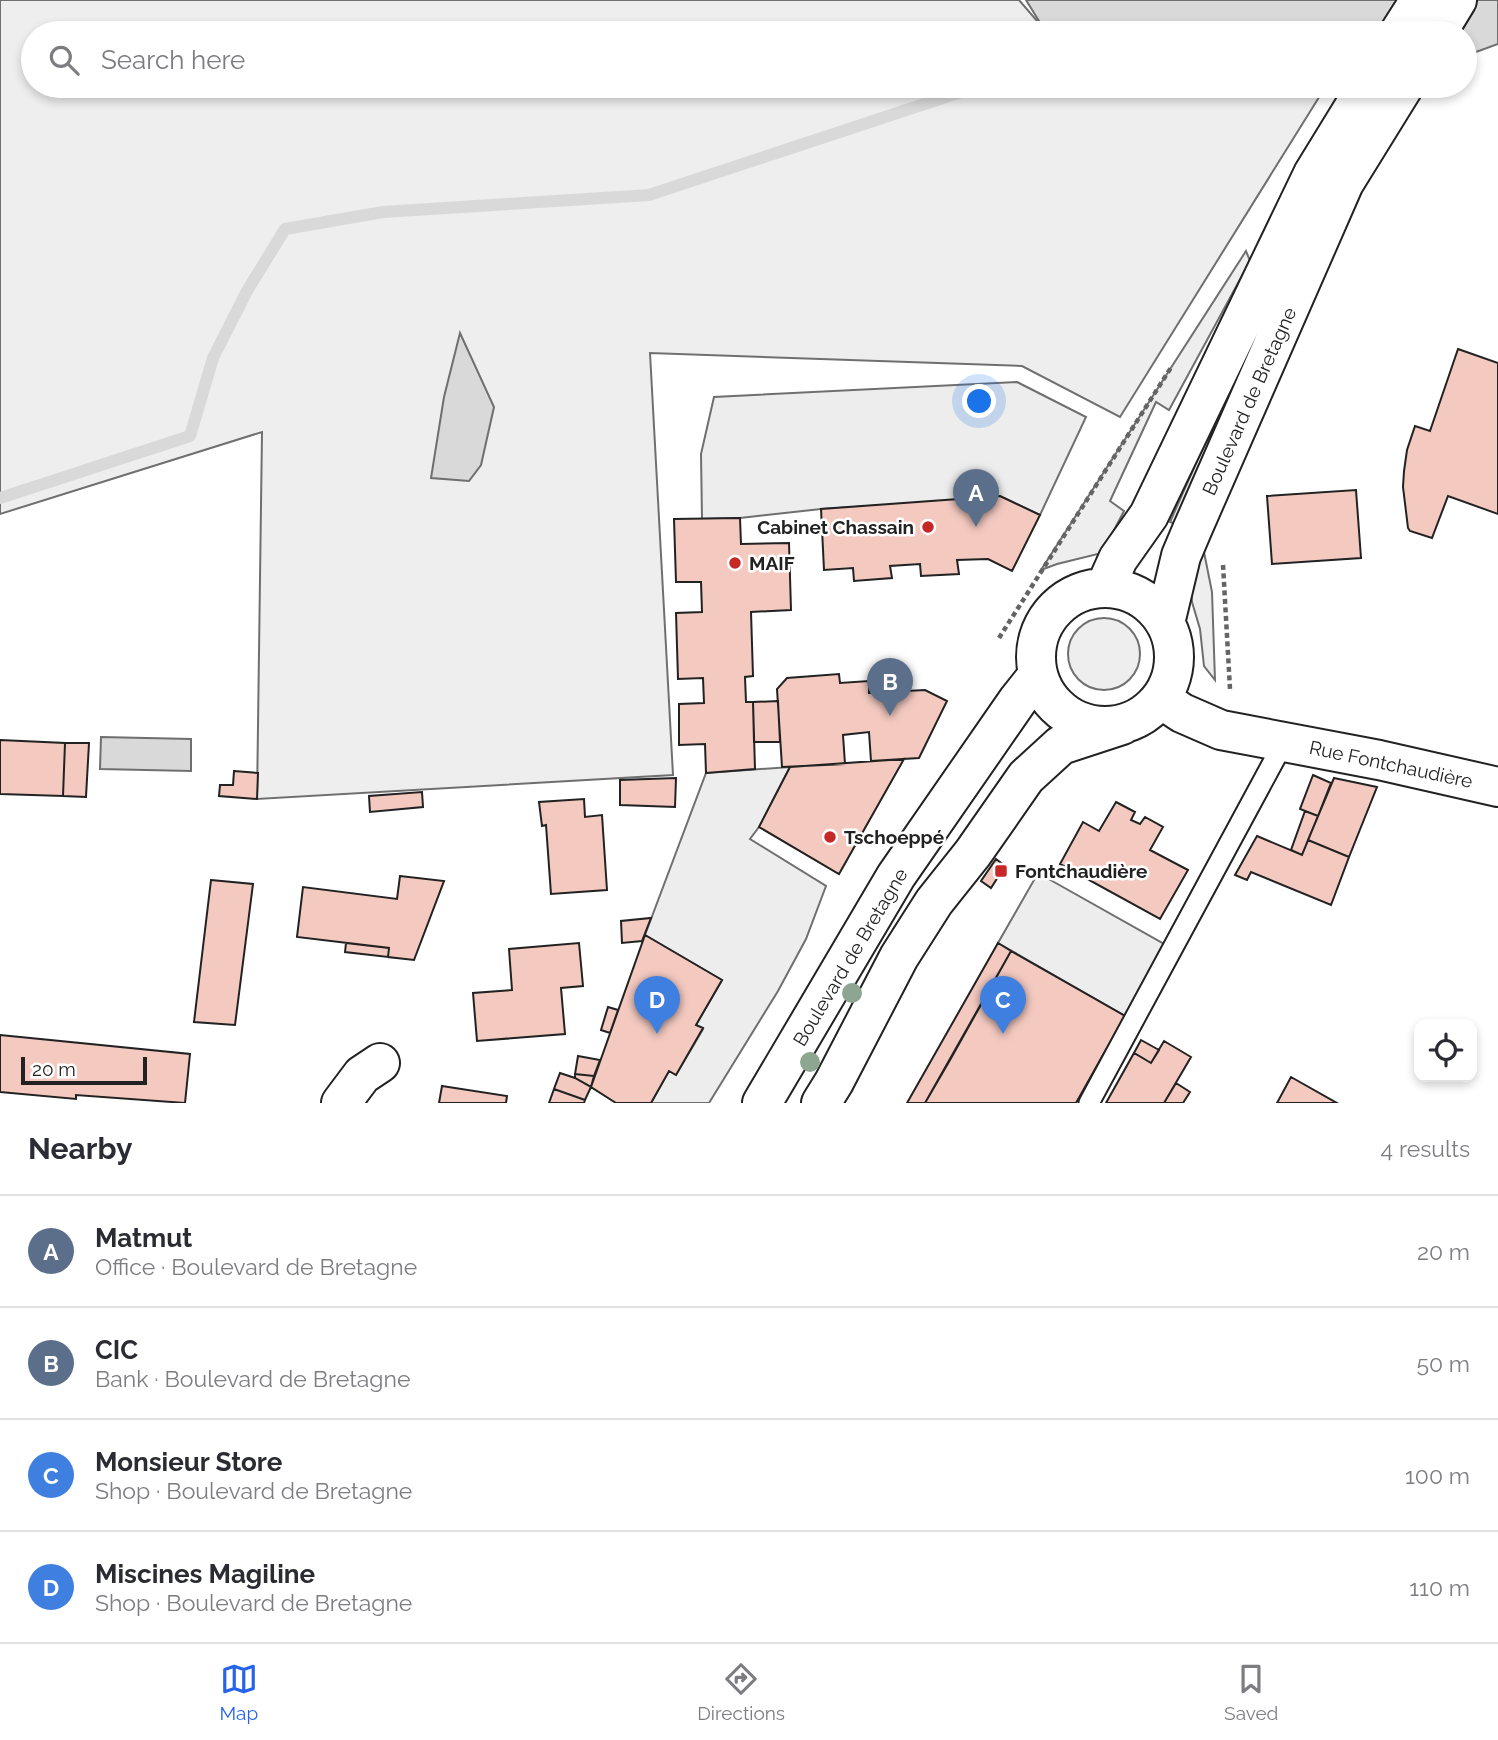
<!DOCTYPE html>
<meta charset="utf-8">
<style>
body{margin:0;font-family:Raleway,sans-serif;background:#f7f7f7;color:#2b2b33}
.controls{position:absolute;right:21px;bottom:21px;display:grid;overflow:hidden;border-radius:14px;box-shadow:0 4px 10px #0003}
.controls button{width:63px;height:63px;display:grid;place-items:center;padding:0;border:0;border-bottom:2px solid #e1e1e2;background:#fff;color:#2b2b33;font:35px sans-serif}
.scale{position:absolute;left:21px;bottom:18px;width:126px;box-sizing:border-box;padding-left:7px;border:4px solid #222;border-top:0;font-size:19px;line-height:24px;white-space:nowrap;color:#222;-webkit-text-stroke:5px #fff;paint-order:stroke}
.you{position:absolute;left:980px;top:402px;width:24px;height:24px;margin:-18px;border:5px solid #fff;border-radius:50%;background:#1a73e8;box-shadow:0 0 0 10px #1a73e833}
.badge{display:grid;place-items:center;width:46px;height:46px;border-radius:50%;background:#2563eb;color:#fff;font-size:23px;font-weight:700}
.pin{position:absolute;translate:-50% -58px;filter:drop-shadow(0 2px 4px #0008)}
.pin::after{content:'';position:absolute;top:37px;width:24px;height:21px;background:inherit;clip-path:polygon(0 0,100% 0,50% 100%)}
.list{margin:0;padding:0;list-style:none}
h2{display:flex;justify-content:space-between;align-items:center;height:91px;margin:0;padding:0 28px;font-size:30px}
h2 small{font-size:23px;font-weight:400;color:#7c7c81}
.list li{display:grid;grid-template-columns:46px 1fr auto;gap:21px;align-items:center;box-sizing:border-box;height:112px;padding:0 28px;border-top:2px solid #e1e1e2}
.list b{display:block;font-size:26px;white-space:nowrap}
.list p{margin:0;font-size:23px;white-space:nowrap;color:#7c7c81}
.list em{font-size:23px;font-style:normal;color:#7c7c81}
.icon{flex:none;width:38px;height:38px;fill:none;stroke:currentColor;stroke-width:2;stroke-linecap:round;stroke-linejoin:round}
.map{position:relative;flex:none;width:1498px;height:1103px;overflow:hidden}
.search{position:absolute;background:#fff;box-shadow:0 4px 10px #0003;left:21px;right:21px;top:21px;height:77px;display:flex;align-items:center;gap:18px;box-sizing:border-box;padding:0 24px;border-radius:38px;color:#7c7c81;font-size:26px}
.sheet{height:539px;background:#fff}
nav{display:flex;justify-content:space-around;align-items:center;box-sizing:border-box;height:98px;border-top:2px solid #e1e1e2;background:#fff;font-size:19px;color:#7c7c81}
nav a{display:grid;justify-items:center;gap:4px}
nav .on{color:#2563eb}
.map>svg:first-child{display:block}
</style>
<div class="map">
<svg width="1498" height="1103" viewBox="0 0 1498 1103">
<rect width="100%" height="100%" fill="#fff"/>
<path fill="#eee" stroke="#6f6f6f" stroke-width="2" d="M0,0H1019L1044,29L1071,33H33V86H1326L1120,417L1022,366L650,353L673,775L257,799L262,432L0,514Z
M1303,222L1178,525L1170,522Z
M1246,251L1250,261L1169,410L1156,402L1110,501L1124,511L1102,553L1057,564L1041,570Z
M1202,542L1212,592L1215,680L1204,666L1200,629L1192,602L1190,578Z
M1068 654a36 36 0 1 1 72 0a36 36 0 1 1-72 0Z"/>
<path fill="#ededed" stroke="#6f6f6f" stroke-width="2" d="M1017,382L1086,417L1040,515L1004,498L821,509L740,518L702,519L701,454L714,397Z
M790,767L759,827L750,839L826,886L806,939L778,991L709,1103H651L669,1071L676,1075L703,1029L696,1025L722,980L645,935L706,773Z
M1038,873L1164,944L1125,1016L998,943Z"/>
<path fill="#d9d9d9" stroke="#6f6f6f" stroke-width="2" d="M1026,0H1498V44L1465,56V33H1064L1044,29Z
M460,333L494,407L481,465L469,481L431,478L444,397Z
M101,737L191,739V771L100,769Z"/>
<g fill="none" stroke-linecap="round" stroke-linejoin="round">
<path stroke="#d9d9d9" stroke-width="12" d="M0,498L190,436L213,358L247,291L285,229L383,212L649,195L967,90L976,86"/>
</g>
<path fill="#f3c9c0" stroke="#222" stroke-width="2" d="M1458,349L1498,363V514L1448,496L1432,538L1410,531L1408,528L1403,487L1404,471L1407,450L1415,426L1430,431Z
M1356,490L1361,558L1272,564L1267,496Z
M1000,496L1040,515L1012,571L988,559L957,560L959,574L921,576L920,564L890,566L892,578L854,581L853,568L824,570L821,509Z
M740,518L741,544L789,543L791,610L751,612L753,676L745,677L746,702H753L755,769L706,773L705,744L679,745V704L704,703L703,678L678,679L676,613L702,612L701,582H676L674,519Z
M839,674L840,683L869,681V693L925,690L947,701L919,758L871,761L869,732L843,735L845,764L782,767L777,689L787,678Z
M907,678V691L869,693V681Z
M778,701L780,742H754L753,702Z
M0,740L65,743L63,796L0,794Z
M65,743H89L86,797L63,796Z
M904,759L839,874L759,827L790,767Z
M234,771L258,773L257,799L219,796L220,785H233Z
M1313,775L1331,783L1318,816L1300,809Z
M676,778L675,807L620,805V780Z
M1334,778L1377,787L1349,857L1308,840Z
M422,792L423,807L370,812L369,796Z
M584,799L585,817L602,815L607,890L551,894L546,825L542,826L539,802Z
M1116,802L1135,812L1131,820L1140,824L1145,817L1163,827L1150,850L1188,870L1160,919L1060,864L1083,822L1099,831Z
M1305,811L1318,816L1302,855L1291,850Z
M1257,836L1302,855L1308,840L1349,857L1331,905L1251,872L1247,880L1235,875Z
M996,859L1005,866L991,888L981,881Z
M400,876L444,881L414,960L388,957L389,948L297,937L303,887L397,899Z
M211,880L253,884L235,1025L194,1022Z
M651,918L642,941L622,943L621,921Z
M645,935L722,980L696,1025L703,1028L676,1075L669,1071L651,1103H616L591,1087Z
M346,943L389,948L388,957L345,952Z
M579,943L583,986L561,988L565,1034L477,1041L473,993L512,990L509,949Z
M998,943L1011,951L950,1060L925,1103H907Z
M1011,951L1125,1016L1076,1103H925Z
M608,1007L618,1010L610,1033L601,1030Z
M0,1035L190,1054L185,1103L76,1095V1099L0,1092Z
M1141,1040L1159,1050L1151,1063L1134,1053Z
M1164,1041L1191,1057L1164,1103H1106L1134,1053L1151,1063Z
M578,1056L600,1060L594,1076L575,1074Z
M560,1073L575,1078L591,1087L585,1100L554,1089Z
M575,1074L594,1076L591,1087L575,1078Z
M1291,1077L1337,1103H1277Z
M1176,1083L1190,1092L1183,1103H1164Z
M442,1086L507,1096L506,1103H439Z
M554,1089L585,1100L584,1103H549Z"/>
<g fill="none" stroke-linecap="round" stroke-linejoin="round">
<defs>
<path id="lane" d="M1089,1103L1284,742"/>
<path id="street" d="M1161,699L1182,713L1221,730L1379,760L1498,787
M341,1103L362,1075L380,1063"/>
<path id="secondary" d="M1399,33L1420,0
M1437,33L1457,0
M1036 657a69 69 0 1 1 138 0a69 69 0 1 1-138 0Z
M1105,588L1118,559L1149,515L1313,174L1367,86
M1165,623L1181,556L1192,530L1344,183L1404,86
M762,1103L896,876L1018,700L1038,675
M821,1103L834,1082L899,957L934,902L973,853L1026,777L1061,745L1122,725"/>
</defs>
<use href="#lane" stroke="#222" stroke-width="23"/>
<use href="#street" stroke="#222" stroke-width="42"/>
<use href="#secondary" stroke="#222" stroke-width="42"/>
<path stroke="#646464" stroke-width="4.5" stroke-dasharray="5 3.5" stroke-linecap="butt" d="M1223,565L1230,689
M999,638L1172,366"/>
<use href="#lane" stroke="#fff" stroke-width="19"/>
<use href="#street" stroke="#fff" stroke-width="38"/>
<use href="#secondary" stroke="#fff" stroke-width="38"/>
</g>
<g fill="#8da692">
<circle cx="852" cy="993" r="10"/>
<circle cx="810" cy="1062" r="10"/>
</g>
<g fill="#c62828" stroke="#fff" stroke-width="2.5">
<circle cx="928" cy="527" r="7"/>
<circle cx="735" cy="563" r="7"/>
<circle cx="830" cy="837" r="7"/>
<rect x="994" y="864" width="14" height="14" rx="3.5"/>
</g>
<g text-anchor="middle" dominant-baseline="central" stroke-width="5" stroke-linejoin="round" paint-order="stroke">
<g font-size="19" fill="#222" stroke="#fff">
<text transform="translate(1249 401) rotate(-66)">Boulevard de Bretagne</text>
<text transform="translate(1391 764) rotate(12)">Rue Fontchaudière</text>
<text transform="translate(850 957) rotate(-59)">Boulevard de Bretagne</text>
</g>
<g font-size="19" font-weight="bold" fill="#222" stroke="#fff" text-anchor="start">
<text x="914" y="527" text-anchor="end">Cabinet Chassain</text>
<text x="749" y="563">MAIF</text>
<text x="844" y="837">Tschoeppé</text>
<text x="1015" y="871">Fontchaudière</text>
</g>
</g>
</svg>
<div class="controls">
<button><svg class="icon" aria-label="locate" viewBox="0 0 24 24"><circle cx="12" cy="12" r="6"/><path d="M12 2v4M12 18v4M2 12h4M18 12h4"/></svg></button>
</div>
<div class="scale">20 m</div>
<div class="you"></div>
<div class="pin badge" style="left:976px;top:527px;background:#5c6f8a">A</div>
<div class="pin badge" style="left:890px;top:716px;background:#5c6f8a">B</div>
<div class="pin badge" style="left:1003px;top:1034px;background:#3f7fe0">C</div>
<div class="pin badge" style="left:657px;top:1034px;background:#3f7fe0">D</div>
<div class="search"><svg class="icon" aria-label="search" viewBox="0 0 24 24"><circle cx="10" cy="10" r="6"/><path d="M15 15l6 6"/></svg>Search here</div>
</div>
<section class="sheet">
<h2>Nearby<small>4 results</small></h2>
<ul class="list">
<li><span class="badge" style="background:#5c6f8a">A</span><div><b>Matmut</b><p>Office · Boulevard de Bretagne</p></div><em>20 m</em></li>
<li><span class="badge" style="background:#5c6f8a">B</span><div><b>CIC</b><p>Bank · Boulevard de Bretagne</p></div><em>50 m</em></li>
<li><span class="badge" style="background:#3f7fe0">C</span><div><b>Monsieur Store</b><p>Shop · Boulevard de Bretagne</p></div><em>100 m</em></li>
<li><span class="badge" style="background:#3f7fe0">D</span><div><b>Miscines Magiline</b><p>Shop · Boulevard de Bretagne</p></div><em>110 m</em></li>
</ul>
</section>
<nav>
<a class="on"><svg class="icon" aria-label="map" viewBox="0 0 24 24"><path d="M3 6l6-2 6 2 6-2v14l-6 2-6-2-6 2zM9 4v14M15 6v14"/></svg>Map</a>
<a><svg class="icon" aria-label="directions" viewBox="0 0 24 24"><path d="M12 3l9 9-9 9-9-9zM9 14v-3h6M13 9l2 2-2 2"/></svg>Directions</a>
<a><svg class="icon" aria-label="saved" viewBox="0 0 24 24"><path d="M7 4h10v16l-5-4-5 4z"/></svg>Saved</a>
</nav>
